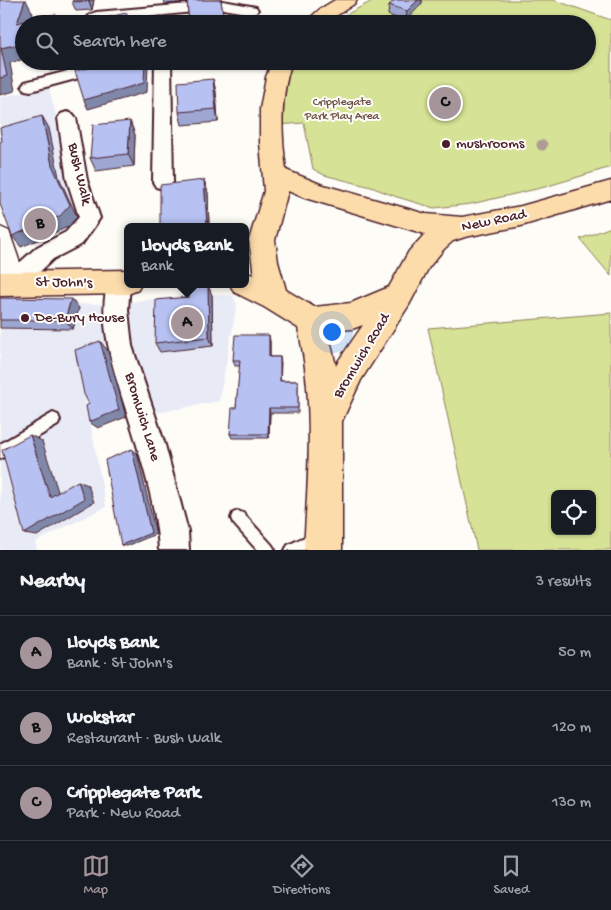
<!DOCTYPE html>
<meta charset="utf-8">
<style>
body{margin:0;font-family:"Gochi Hand",sans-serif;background:#20242c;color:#f1f3f6}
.controls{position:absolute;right:15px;bottom:15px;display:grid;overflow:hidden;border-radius:8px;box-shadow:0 1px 4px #0004}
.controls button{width:45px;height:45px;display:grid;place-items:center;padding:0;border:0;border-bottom:1px solid #363941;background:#171b24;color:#f1f3f6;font:25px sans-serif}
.you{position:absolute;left:331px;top:331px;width:18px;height:18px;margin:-12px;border:4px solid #fff;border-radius:50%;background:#1a73e8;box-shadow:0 0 0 8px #1a73e833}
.badge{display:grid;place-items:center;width:32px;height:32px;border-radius:50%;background:#a6949b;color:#111;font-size:16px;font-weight:700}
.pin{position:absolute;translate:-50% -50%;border:2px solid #fff;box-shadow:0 1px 5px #0006}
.popup{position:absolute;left:124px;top:223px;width:125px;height:65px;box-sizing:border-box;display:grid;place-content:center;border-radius:8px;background:#171b24;filter:drop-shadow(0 1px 4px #0005);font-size:16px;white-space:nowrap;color:#9ea1a6}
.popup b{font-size:19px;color:#f1f3f6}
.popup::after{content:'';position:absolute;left:50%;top:100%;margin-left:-10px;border:10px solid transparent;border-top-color:#171b24}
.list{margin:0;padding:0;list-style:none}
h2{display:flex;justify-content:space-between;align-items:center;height:65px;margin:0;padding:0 20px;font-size:21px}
h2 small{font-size:16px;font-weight:400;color:#9ea1a6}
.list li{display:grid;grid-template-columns:32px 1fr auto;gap:15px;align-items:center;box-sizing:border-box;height:75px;padding:0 20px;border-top:1px solid #363941}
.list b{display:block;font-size:19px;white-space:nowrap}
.list p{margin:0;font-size:16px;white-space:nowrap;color:#9ea1a6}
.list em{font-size:16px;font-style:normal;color:#9ea1a6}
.icon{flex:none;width:28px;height:28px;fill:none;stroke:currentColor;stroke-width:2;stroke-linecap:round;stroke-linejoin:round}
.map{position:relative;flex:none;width:611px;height:550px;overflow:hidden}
.search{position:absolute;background:#171b24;box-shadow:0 1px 4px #0004;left:15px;right:15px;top:15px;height:55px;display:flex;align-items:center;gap:12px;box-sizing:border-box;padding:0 18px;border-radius:28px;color:#9ea1a6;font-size:19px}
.sheet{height:290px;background:#171b24}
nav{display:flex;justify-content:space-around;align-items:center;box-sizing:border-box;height:70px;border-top:1px solid #363941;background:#171b24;font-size:14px;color:#9ea1a6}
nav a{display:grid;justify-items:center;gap:2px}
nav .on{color:#a6949b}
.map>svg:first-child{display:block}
</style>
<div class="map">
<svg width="611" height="550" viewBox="0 0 611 550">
<rect width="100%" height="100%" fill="#fdfcf7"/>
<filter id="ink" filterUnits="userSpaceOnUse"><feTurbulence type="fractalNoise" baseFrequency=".02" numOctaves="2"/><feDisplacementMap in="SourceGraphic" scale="10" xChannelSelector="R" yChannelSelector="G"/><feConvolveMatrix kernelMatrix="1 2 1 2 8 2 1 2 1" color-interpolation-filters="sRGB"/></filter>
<g filter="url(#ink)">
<path fill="#e8ebf6" d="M49,88L84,222L21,247L0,184V97Z
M205,293L233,296L237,304L219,401L157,413L128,337L77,353L106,507L35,542L37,550H0V304H112Z"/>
<path fill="#d6e295" stroke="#908060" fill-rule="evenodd" d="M374,0H554L611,20V167L545,187L471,204L434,208L397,197L371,187L324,175L313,169L304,123L278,125L280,84L295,61H587V24H328Z
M611,227V276L580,239Z
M611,313V550H477L428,328ZM555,494H592V531H555Z"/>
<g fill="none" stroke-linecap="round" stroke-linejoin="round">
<defs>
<path id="service" d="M53,413L58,415L60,420L58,425L0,459V444Z
M238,511L243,513L272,545L275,550H257L233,523L231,518L233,513Z
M319,530L324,533L327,538L324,543L310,550H285L288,545Z"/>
<path id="minor" d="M223,1L256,7L258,10L256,13L251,14L223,9L96,22L91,20L88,17L91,14L96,12Z
M107,61H144L142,65L94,74L31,91L25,90L22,86L25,82Z
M155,61H171L173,182L170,187L163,189L156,187L153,182Z
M67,112L73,114L76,118L87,180L100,218L82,244L53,259L21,290L13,293L5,290L2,283L5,276L37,247L66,232L79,217L67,180L58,118L61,114Z
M119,273L127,276L128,284H130L128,310L132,346L165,445L188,531L189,550H159C157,514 146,476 136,442C124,398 90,319 111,276Z"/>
<path id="secondary" d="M0,227L9,231L27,283L23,291L13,295L3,291L0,285Z"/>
<path id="primary" d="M335,0H357L354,4L324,24H303L320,9Z
M272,61H292C280,97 281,132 286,170L320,184L426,214L462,217L521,206L611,181V199L521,226L465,237L453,241L444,249L429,267L409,305L361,380L342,421V550H304C308,476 315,401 298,328L264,307L234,292L230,284H246V273L254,275L249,240L264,191L260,142V109L266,77ZM288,191L305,198L425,234L409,251L389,287L351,303L314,307L286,290L278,262L275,240ZM363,325L339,360L336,366L328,331L352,329Z
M128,270V284H141L138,290L128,294L0,296V272Z"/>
</defs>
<use href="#service" stroke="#4a1f2b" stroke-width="4"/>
<use href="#minor" stroke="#4a1f2b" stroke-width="4"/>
<use href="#secondary" stroke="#4a1f2b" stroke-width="3"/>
<use href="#primary" stroke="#4a1f2b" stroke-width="3"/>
<use href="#service" fill="#fdfcf7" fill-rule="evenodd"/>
<use href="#minor" fill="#fdfcf7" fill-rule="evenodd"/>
<use href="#secondary" fill="#fdfcf7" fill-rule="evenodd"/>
<use href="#primary" fill="#fddcac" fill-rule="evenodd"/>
</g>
<circle fill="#ae9d96" cx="542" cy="145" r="5.5"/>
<path fill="#9da7d1" stroke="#4a1f2b" d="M73,0H94L92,10L76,11L72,2Z
M164,0H221L224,24H189L187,2L165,4Z
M418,0H422V3L406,21L388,15L389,5Z
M213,79L216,92L218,122L182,125L179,112Z
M130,121L135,135L134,166L96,171L90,158Z
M204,180L208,193L209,227H160Z
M212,295L213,346L160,352L155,343Z
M0,298L79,308L73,329L0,328Z
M270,341V357H280V381H298V413H270L269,438H232L230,434L236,408L240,366H235L233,360Z"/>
<path fill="#8088aa" stroke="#4a1f2b" d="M25,0H26L33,14L29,24L17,23Z
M89,0H94L92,10L89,1Z
M418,0H422V3L406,21L407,11Z
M24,43V59L10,63L15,91L0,95L1,48Z
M45,61H72L73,65L50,71Z
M145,61H148L147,92L88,109L84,100Z
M213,79L216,92L218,122L216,109Z
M42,116L49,128L59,177L77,217L68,227L21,247L12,236L52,165Z
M130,121L135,135L134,166L128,154Z
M204,180L208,193L209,227H207V224Z
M208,285L212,295L213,346L209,337Z
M71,299L79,308L73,329L65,320Z
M269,335L270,341V363L269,357Z
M100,341L108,351L126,417L98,428L89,422Z
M280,357L281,363L280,387Z
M269,408L270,413L269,438L268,434Z
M30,435L42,441L61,501L50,497Z
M132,449L137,453L156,534L127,546L121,545Z
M78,481L88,485L94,502L37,536L24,534Z"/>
<path fill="#b7c2f3" stroke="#4a1f2b" d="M0,0H25L17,23L56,14L59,24H24V43L1,48L7,76L0,78Z
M73,0H89V1L72,2Z
M195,0H221L224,23L216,24H189L187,1Z
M395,0H418L407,11L389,5Z
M126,13L132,24H112L109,17Z
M121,61H145L144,83L84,100L75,71Z
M213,79L216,109L179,112L178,82Z
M42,116L52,165L70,205L60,216L12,236L0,204V142L2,141L0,128Z
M130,121L128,154L90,158L93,125Z
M204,180L207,224L185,227H160V185Z
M208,285L209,337L155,343L156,300L189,297V287Z
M0,298L71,299L65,320H0Z
M235,335H269V357H280V381H298V408H269L268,434H230L232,408H236L240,360H233Z
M100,341L119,410L89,422L86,406L89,404L84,394L75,350Z
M30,435L50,497L78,481L84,499L24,534L2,450Z
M132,449L151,533L121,545L105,460Z"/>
</g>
<g fill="#4a1f2b" stroke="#fdfcf7" stroke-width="2">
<circle cx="446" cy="144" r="5"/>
<circle cx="25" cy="318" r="5"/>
</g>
<g text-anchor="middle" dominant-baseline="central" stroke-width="4" stroke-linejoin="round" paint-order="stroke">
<g font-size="12" fill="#6d5046" stroke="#fdfcf7">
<text x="342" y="103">Cripplegate<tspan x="342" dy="14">Park Play Area</tspan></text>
</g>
<g font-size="15" fill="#4a1f2b" stroke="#fdfcf7" text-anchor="start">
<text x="456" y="144">mushrooms</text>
<text x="35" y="318">De-Bury House</text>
</g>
<g font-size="15" fill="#4a1f2b" stroke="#fdfcf7">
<text transform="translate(79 174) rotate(77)">Bush Walk</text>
<text transform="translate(494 221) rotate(-12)">New Road</text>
<text transform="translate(64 283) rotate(1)">St John's</text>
<text transform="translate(362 356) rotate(-59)">Bromwich Road</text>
<text transform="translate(142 417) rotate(73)">Bromwich Lane</text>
</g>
</g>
</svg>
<div class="controls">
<button><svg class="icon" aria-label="locate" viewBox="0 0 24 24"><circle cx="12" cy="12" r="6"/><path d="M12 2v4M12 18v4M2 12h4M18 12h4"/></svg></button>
</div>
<div class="you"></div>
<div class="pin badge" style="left:187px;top:323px">A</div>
<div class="popup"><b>Lloyds Bank</b>Bank</div>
<div class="pin badge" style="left:40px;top:224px">B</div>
<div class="pin badge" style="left:445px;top:103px">C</div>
<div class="search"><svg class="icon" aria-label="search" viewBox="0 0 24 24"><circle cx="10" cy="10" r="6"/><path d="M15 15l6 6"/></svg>Search here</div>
</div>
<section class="sheet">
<h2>Nearby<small>3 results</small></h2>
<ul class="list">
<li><span class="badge">A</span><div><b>Lloyds Bank</b><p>Bank · St John's</p></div><em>50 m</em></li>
<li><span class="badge">B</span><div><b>Wokstar</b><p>Restaurant · Bush Walk</p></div><em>120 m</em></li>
<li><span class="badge">C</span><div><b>Cripplegate Park</b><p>Park · New Road</p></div><em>130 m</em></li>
</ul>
</section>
<nav>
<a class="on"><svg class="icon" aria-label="map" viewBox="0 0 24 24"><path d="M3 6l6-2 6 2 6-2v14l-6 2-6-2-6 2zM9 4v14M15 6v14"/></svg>Map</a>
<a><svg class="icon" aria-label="directions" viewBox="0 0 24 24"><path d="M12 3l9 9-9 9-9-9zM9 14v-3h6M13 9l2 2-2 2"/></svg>Directions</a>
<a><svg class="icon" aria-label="saved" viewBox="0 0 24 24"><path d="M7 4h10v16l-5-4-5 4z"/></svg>Saved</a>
</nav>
